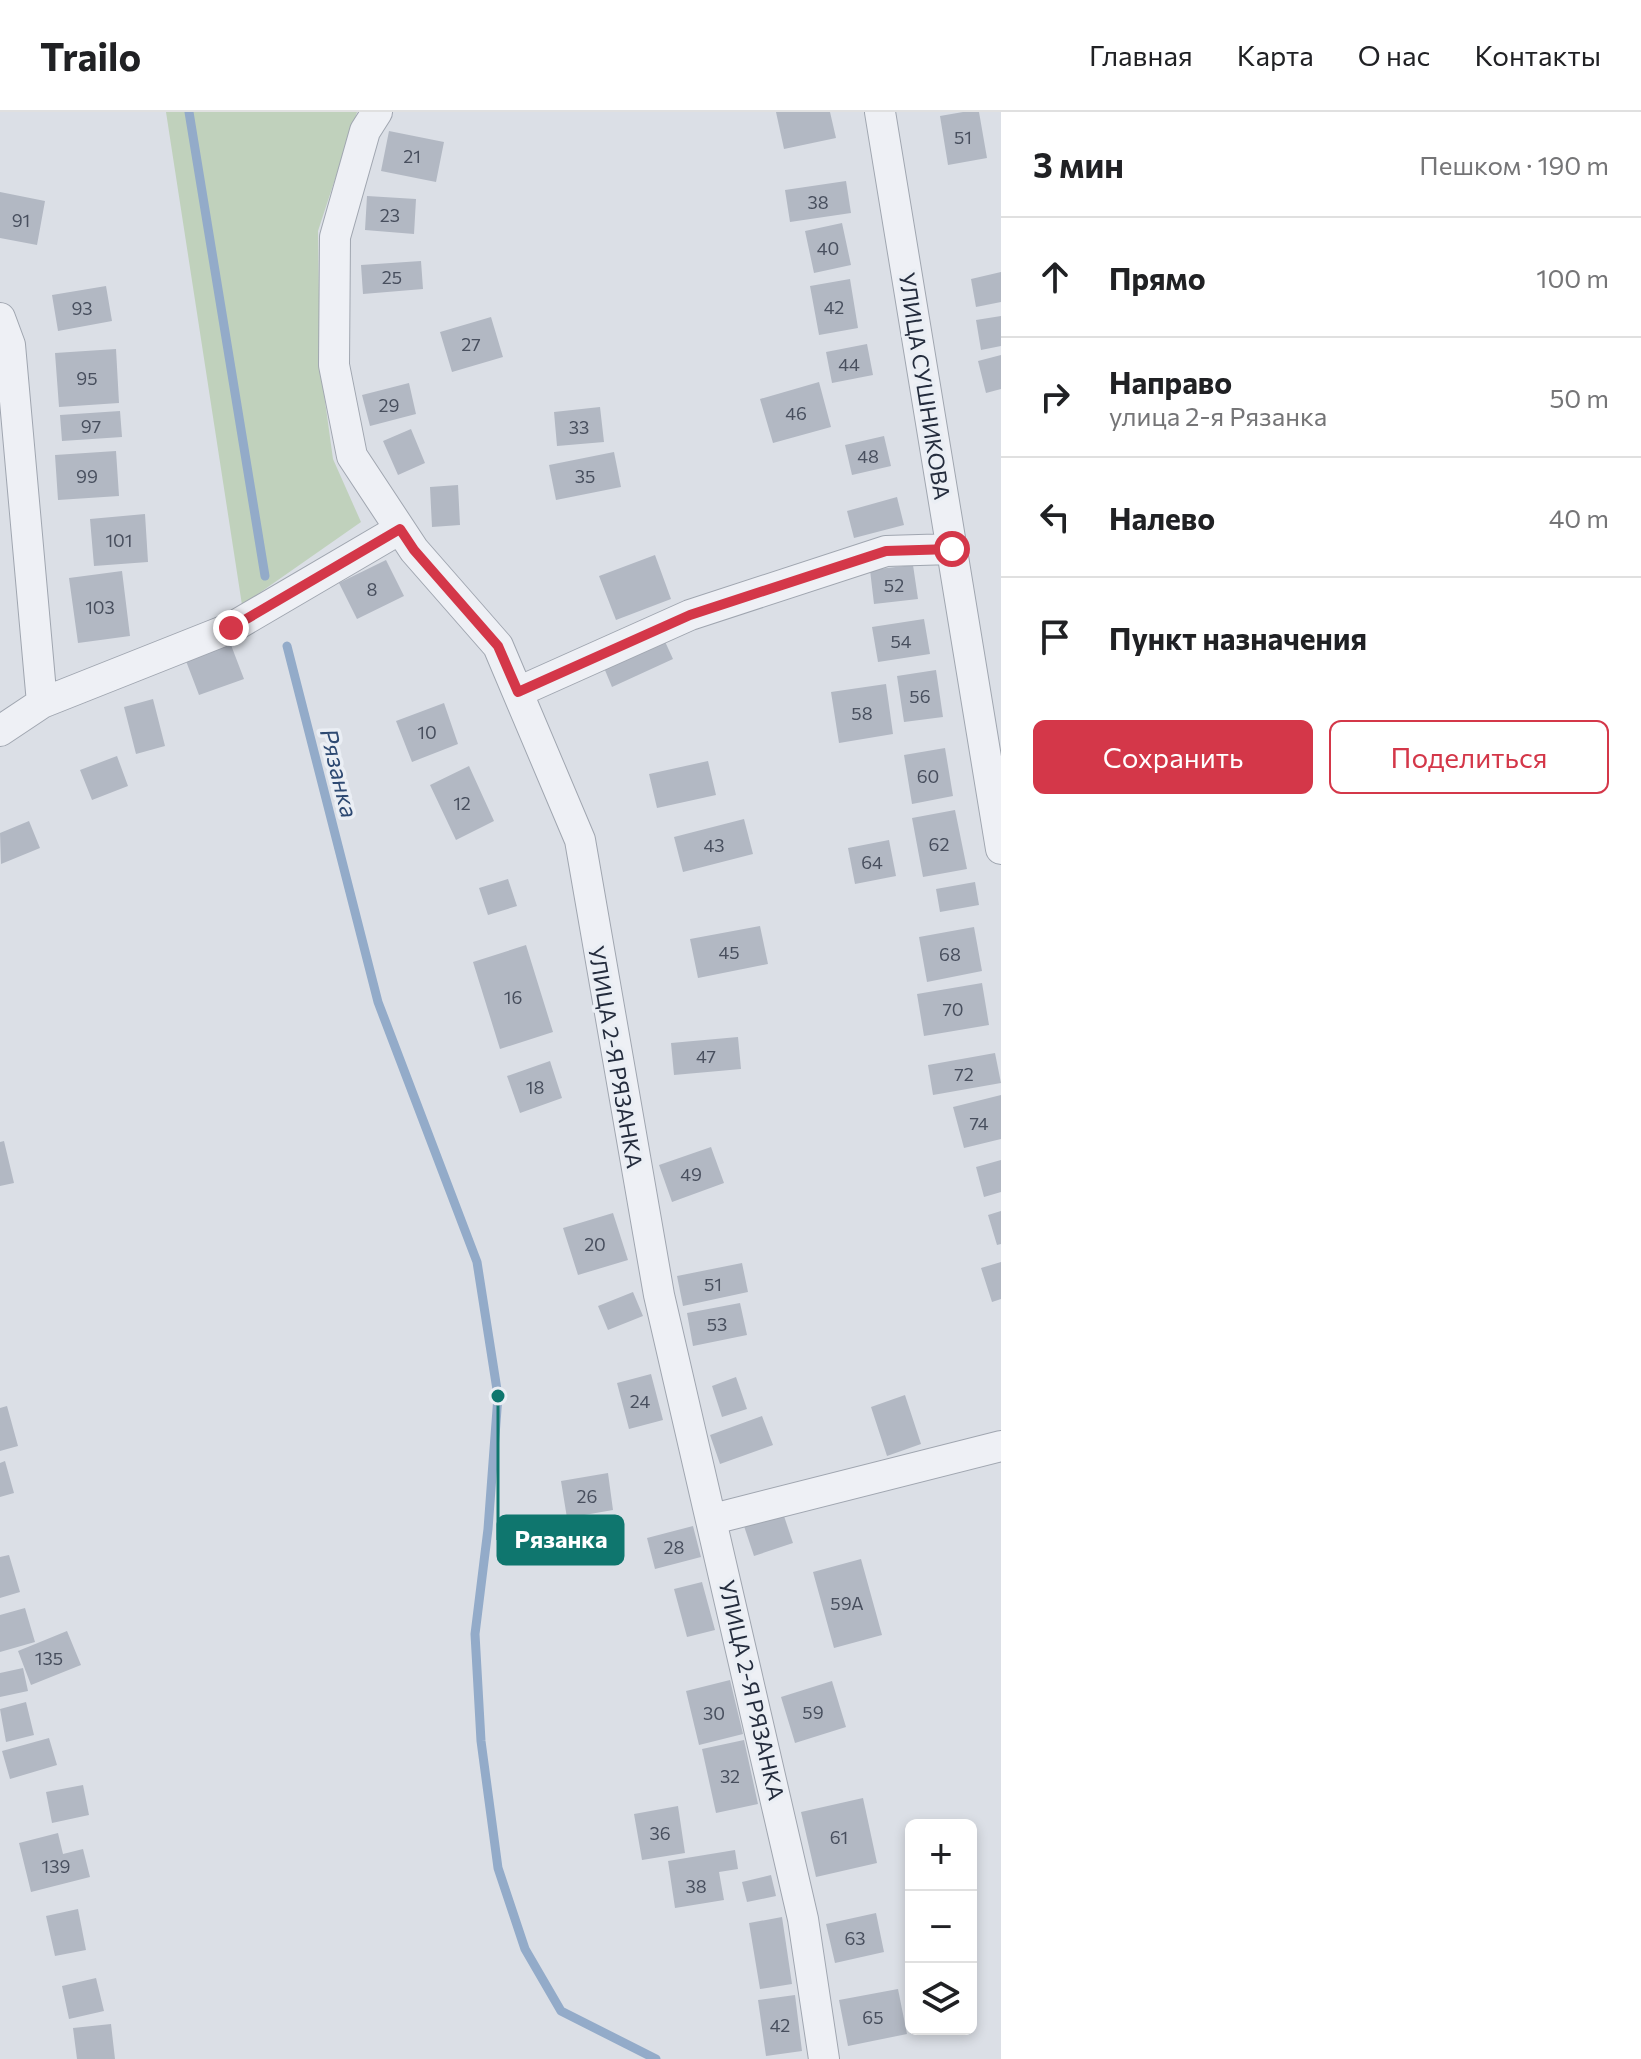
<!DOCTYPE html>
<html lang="ru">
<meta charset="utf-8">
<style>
body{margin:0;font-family:Commissioner,sans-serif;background:#f2f2f2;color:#202124}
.controls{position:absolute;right:24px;bottom:24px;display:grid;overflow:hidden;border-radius:12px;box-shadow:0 4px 12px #0003}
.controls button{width:72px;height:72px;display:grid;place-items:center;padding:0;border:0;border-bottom:2px solid #e0e0e0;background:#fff;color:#202124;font:40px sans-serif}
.stop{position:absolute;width:24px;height:24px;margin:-18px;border:6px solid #d43749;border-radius:50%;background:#fff}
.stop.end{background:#d43749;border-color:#fff;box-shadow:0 2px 8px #0008}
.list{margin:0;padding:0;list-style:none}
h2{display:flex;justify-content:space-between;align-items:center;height:104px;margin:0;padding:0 32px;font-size:34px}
h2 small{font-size:26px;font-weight:400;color:#757577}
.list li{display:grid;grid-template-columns:52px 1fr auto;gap:24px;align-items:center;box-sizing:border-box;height:120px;padding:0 32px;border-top:2px solid #e0e0e0}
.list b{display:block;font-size:30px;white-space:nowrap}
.list p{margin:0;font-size:26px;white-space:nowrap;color:#757577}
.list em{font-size:26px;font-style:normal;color:#757577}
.actions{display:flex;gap:16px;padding:24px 32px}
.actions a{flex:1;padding:18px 0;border:2px solid #d43749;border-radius:12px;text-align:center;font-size:28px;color:#d43749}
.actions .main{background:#d43749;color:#fff}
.icon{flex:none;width:44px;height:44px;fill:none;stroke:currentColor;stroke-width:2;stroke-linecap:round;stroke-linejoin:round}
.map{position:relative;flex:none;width:1001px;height:1947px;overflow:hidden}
header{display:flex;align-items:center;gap:48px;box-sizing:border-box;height:112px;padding:0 40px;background:#fff;border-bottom:2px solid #e0e0e0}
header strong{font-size:38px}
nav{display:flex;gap:44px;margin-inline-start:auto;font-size:28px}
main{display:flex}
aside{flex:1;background:#fff}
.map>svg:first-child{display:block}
</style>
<header>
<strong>Trailo</strong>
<nav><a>Главная</a><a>Карта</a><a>О нас</a><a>Контакты</a></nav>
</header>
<main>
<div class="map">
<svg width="1001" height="1947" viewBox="0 0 1001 1947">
<rect width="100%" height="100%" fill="#dbdfe6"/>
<path fill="#c0d1bc" d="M166,0H357L318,119L320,253L333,347L361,410L242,493Z"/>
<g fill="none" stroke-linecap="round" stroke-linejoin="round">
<path stroke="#93abc9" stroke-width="9" d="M189,0L265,464
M287,534L378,890L477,1150L498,1284L488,1417L475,1522L481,1629L498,1756L525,1837L561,1899L656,1947"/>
</g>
<path fill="#b2b8c3" d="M776,0H830L836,26L784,37Z
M963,0H979L987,46L948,53L940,4Z
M389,19L444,30L436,70L381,59Z
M846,69L851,101L790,110L785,78Z
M0,80L45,89L37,133L0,126Z
M367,84L416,87L414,122L365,118Z
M842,111L851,153L814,161L805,119Z
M421,149L423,177L363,182L361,153Z
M1001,160V190L976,195L971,167Z
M850,167L858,216L819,223L810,174Z
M106,174L112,209L58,219L52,183Z
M1001,204V234L981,238L976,208Z
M491,205L503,245L452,260L440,220Z
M867,232L873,263L832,271L826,240Z
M116,237L119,291L59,295L55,241Z
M1001,243V277L986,281L978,249Z
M819,270L831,315L773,331L760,287Z
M409,271L416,302L370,314L362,283Z
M600,295L604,330L557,334L554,300Z
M120,299L122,325L62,329L60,303Z
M411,317L425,351L398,363L383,329Z
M884,324L891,354L852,363L845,333Z
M116,339L119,384L58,388L55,343Z
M614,340L621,375L556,388L549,353Z
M458,373L460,413L432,415L430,375Z
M897,385L904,413L854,426L847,399Z
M145,402L148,450L94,454L90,407Z
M655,443L671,487L616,508L599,464Z
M386,448L404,484L357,507L339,471Z
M913,453L918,487L874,492L870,458Z
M122,459L130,524L78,531L69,466Z
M924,507L930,542L878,550L872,515Z
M662,523L673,547L612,575L602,551Z
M231,533L244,567L199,583L186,549Z
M936,558L943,605L904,610L897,564Z
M886,572L893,622L839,631L831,580Z
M153,587L165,634L136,642L124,595Z
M444,591L458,632L412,650L396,609Z
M945,636L953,684L912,692L904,643Z
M117,644L128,674L92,688L80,658Z
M708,649L716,683L657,696L649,662Z
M469,654L494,709L456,728L430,673Z
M955,698L967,757L923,765L912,706Z
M744,707L753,742L683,760L674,725Z
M29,709L40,736L1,752L0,721Z
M889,728L896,764L855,772L848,736Z
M508,767L517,794L488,803L479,776Z
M975,770L979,793L940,800L936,777Z
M760,814L768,852L698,866L690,827Z
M974,815L982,859L927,870L919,825Z
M526,833L553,920L500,937L473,850Z
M982,871L989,913L924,924L917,882Z
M738,925L741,957L674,963L671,931Z
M995,941L1001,971L933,983L928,953Z
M550,949L562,986L520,1001L507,964Z
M1001,983V1027L964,1036L953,995Z
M4,1029L14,1071L0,1074V1030Z
M711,1035L724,1071L672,1090L659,1053Z
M1001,1048V1080L984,1085L976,1055Z
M1001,1099V1132L997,1133L988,1103Z
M613,1101L628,1148L578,1163L563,1116Z
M1001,1150V1187L992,1190L981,1156Z
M742,1151L748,1180L683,1194L677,1164Z
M633,1180L643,1204L608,1218L598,1194Z
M740,1191L747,1223L693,1234L687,1201Z
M651,1262L663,1308L629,1317L617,1271Z
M736,1265L747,1297L722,1305L712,1274Z
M905,1283L921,1332L887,1344L871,1295Z
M7,1294L18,1334L0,1339V1296Z
M762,1304L773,1333L720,1352L710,1323Z
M5,1349L14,1381L0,1385V1351Z
M608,1361L613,1398L567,1406L561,1369Z
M783,1401L793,1431L754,1444L744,1414Z
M693,1414L701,1445L655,1457L647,1426Z
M9,1443L20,1480L0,1486V1445Z
M861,1447L882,1523L834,1536L813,1460Z
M702,1470L715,1518L687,1525L674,1477Z
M25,1496L35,1530L0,1540V1503Z
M67,1519L81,1553L31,1573L18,1539Z
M23,1556L28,1579L0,1585V1561Z
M730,1568L743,1622L699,1633L686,1579Z
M832,1569L846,1615L795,1631L781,1585Z
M26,1590L34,1623L6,1630L0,1597Z
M49,1626L57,1653L10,1667L2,1639Z
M744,1628L758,1692L716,1701L702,1637Z
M83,1673L89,1703L52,1711L46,1680Z
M863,1686L877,1751L816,1765L801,1700Z
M678,1694L685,1741L642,1748L634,1702Z
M58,1721L63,1742L83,1737L90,1765L31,1780L19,1731Z
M735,1738L738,1757L719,1760L724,1788L675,1796L668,1749Z
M771,1763L776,1784L747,1790L742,1770Z
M78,1797L86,1838L55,1844L46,1804Z
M876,1801L884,1840L835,1851L826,1812Z
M782,1805L792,1872L760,1877L749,1811Z
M96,1866L104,1899L69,1907L62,1874Z
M898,1877L907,1922L848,1934L839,1888Z
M795,1883L802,1939L766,1944L758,1888Z
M111,1912L115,1947H77L73,1916Z"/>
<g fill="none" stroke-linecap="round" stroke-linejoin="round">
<defs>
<path id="minor" d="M377,0L365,19L335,125L334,253L352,344L414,438L498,534L580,728L659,1183L803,1807L824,1947
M880,0L1001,737
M0,206L10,233L42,591
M518,580L690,503L886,439L952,437
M0,619L42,591L231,516L400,417
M713,1407L1001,1334"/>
</defs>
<use href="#minor" stroke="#a0a6b0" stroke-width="32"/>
<use href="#minor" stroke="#eef0f5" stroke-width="30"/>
</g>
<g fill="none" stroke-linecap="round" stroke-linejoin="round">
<path stroke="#d43749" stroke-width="10" d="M231,516L400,417L414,438L498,534L518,580L690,503L886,439L952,437"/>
</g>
<g text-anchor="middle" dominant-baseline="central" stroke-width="7" stroke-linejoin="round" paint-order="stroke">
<g font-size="18" fill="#484f5e">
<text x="963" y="25">51</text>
<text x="412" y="44">21</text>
<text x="818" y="90">38</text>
<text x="390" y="103">23</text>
<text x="21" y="108">91</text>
<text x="828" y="136">40</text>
<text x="392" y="165">25</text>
<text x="834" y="195">42</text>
<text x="82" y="196">93</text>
<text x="471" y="232">27</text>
<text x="849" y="252">44</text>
<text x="87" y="266">95</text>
<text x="389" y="293">29</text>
<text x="796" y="301">46</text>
<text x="91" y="314">97</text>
<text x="579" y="315">33</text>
<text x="868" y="344">48</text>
<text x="87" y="364">99</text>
<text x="585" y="364">35</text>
<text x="119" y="428">101</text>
<text x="894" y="473">52</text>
<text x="372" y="477">8</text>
<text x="100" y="495">103</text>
<text x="901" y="529">54</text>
<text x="920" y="584">56</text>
<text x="862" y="601">58</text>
<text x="427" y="620">10</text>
<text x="928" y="664">60</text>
<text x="462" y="691">12</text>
<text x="939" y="732">62</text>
<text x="714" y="733">43</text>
<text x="872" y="750">64</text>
<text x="729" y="840">45</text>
<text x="950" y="842">68</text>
<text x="513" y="885">16</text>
<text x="953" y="897">70</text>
<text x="706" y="944">47</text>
<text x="964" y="962">72</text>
<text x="535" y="975">18</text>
<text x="979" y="1011">74</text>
<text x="691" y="1062">49</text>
<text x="595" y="1132">20</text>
<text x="713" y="1172">51</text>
<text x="717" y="1212">53</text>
<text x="640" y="1289">24</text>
<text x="587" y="1384">26</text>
<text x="674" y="1435">28</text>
<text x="847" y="1491">59А</text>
<text x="49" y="1546">135</text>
<text x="813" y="1600">59</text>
<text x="714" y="1601">30</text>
<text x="730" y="1664">32</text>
<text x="660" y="1721">36</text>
<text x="839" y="1725">61</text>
<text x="56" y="1754">139</text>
<text x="696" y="1774">38</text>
<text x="855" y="1826">63</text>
<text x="873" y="1905">65</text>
<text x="780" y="1913">42</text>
</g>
<g font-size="22" fill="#242c3d" stroke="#eaeef4">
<text transform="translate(925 274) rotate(81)">УЛИЦА СУШНИКОВА</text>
<text transform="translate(616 945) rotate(80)">УЛИЦА 2-Я РЯЗАНКА</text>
<text transform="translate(752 1578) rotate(77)">УЛИЦА 2-Я РЯЗАНКА</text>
</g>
<g font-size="24" font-style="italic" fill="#2d4972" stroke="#eaeef4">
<text transform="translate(340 661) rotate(76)">Рязанка</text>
</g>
</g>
<path fill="none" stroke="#0f766e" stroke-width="3" d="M498 1284L498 1428"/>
<circle fill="#0f766e" stroke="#eaeef4" stroke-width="3" cx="498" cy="1284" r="8"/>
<rect fill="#0f766e" stroke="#0f766e" stroke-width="3" x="498" y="1404" width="125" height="48" rx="8"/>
<g font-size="24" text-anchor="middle" font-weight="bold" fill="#fff">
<text x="561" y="1436">Рязанка</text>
</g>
</svg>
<div class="controls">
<button>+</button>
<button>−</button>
<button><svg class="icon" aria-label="layers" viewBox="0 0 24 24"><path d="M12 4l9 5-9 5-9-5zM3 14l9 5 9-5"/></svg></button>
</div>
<div class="stop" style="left:952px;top:437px"></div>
<div class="stop end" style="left:231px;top:516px"></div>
</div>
<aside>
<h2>3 мин<small>Пешком · 190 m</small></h2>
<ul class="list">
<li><svg class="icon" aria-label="ahead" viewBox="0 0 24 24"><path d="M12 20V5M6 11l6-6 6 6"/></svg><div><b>Прямо</b></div><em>100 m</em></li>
<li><svg class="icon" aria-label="right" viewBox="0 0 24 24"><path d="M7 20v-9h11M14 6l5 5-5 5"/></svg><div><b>Направо</b><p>улица 2-я Рязанка</p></div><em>50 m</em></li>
<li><svg class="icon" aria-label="left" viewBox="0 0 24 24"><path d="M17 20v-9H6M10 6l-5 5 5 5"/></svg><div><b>Налево</b></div><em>40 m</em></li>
<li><svg class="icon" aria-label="arrive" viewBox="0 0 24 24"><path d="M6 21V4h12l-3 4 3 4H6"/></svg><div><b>Пункт назначения</b></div></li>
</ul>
<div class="actions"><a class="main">Сохранить</a><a>Поделиться</a></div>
</aside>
</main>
